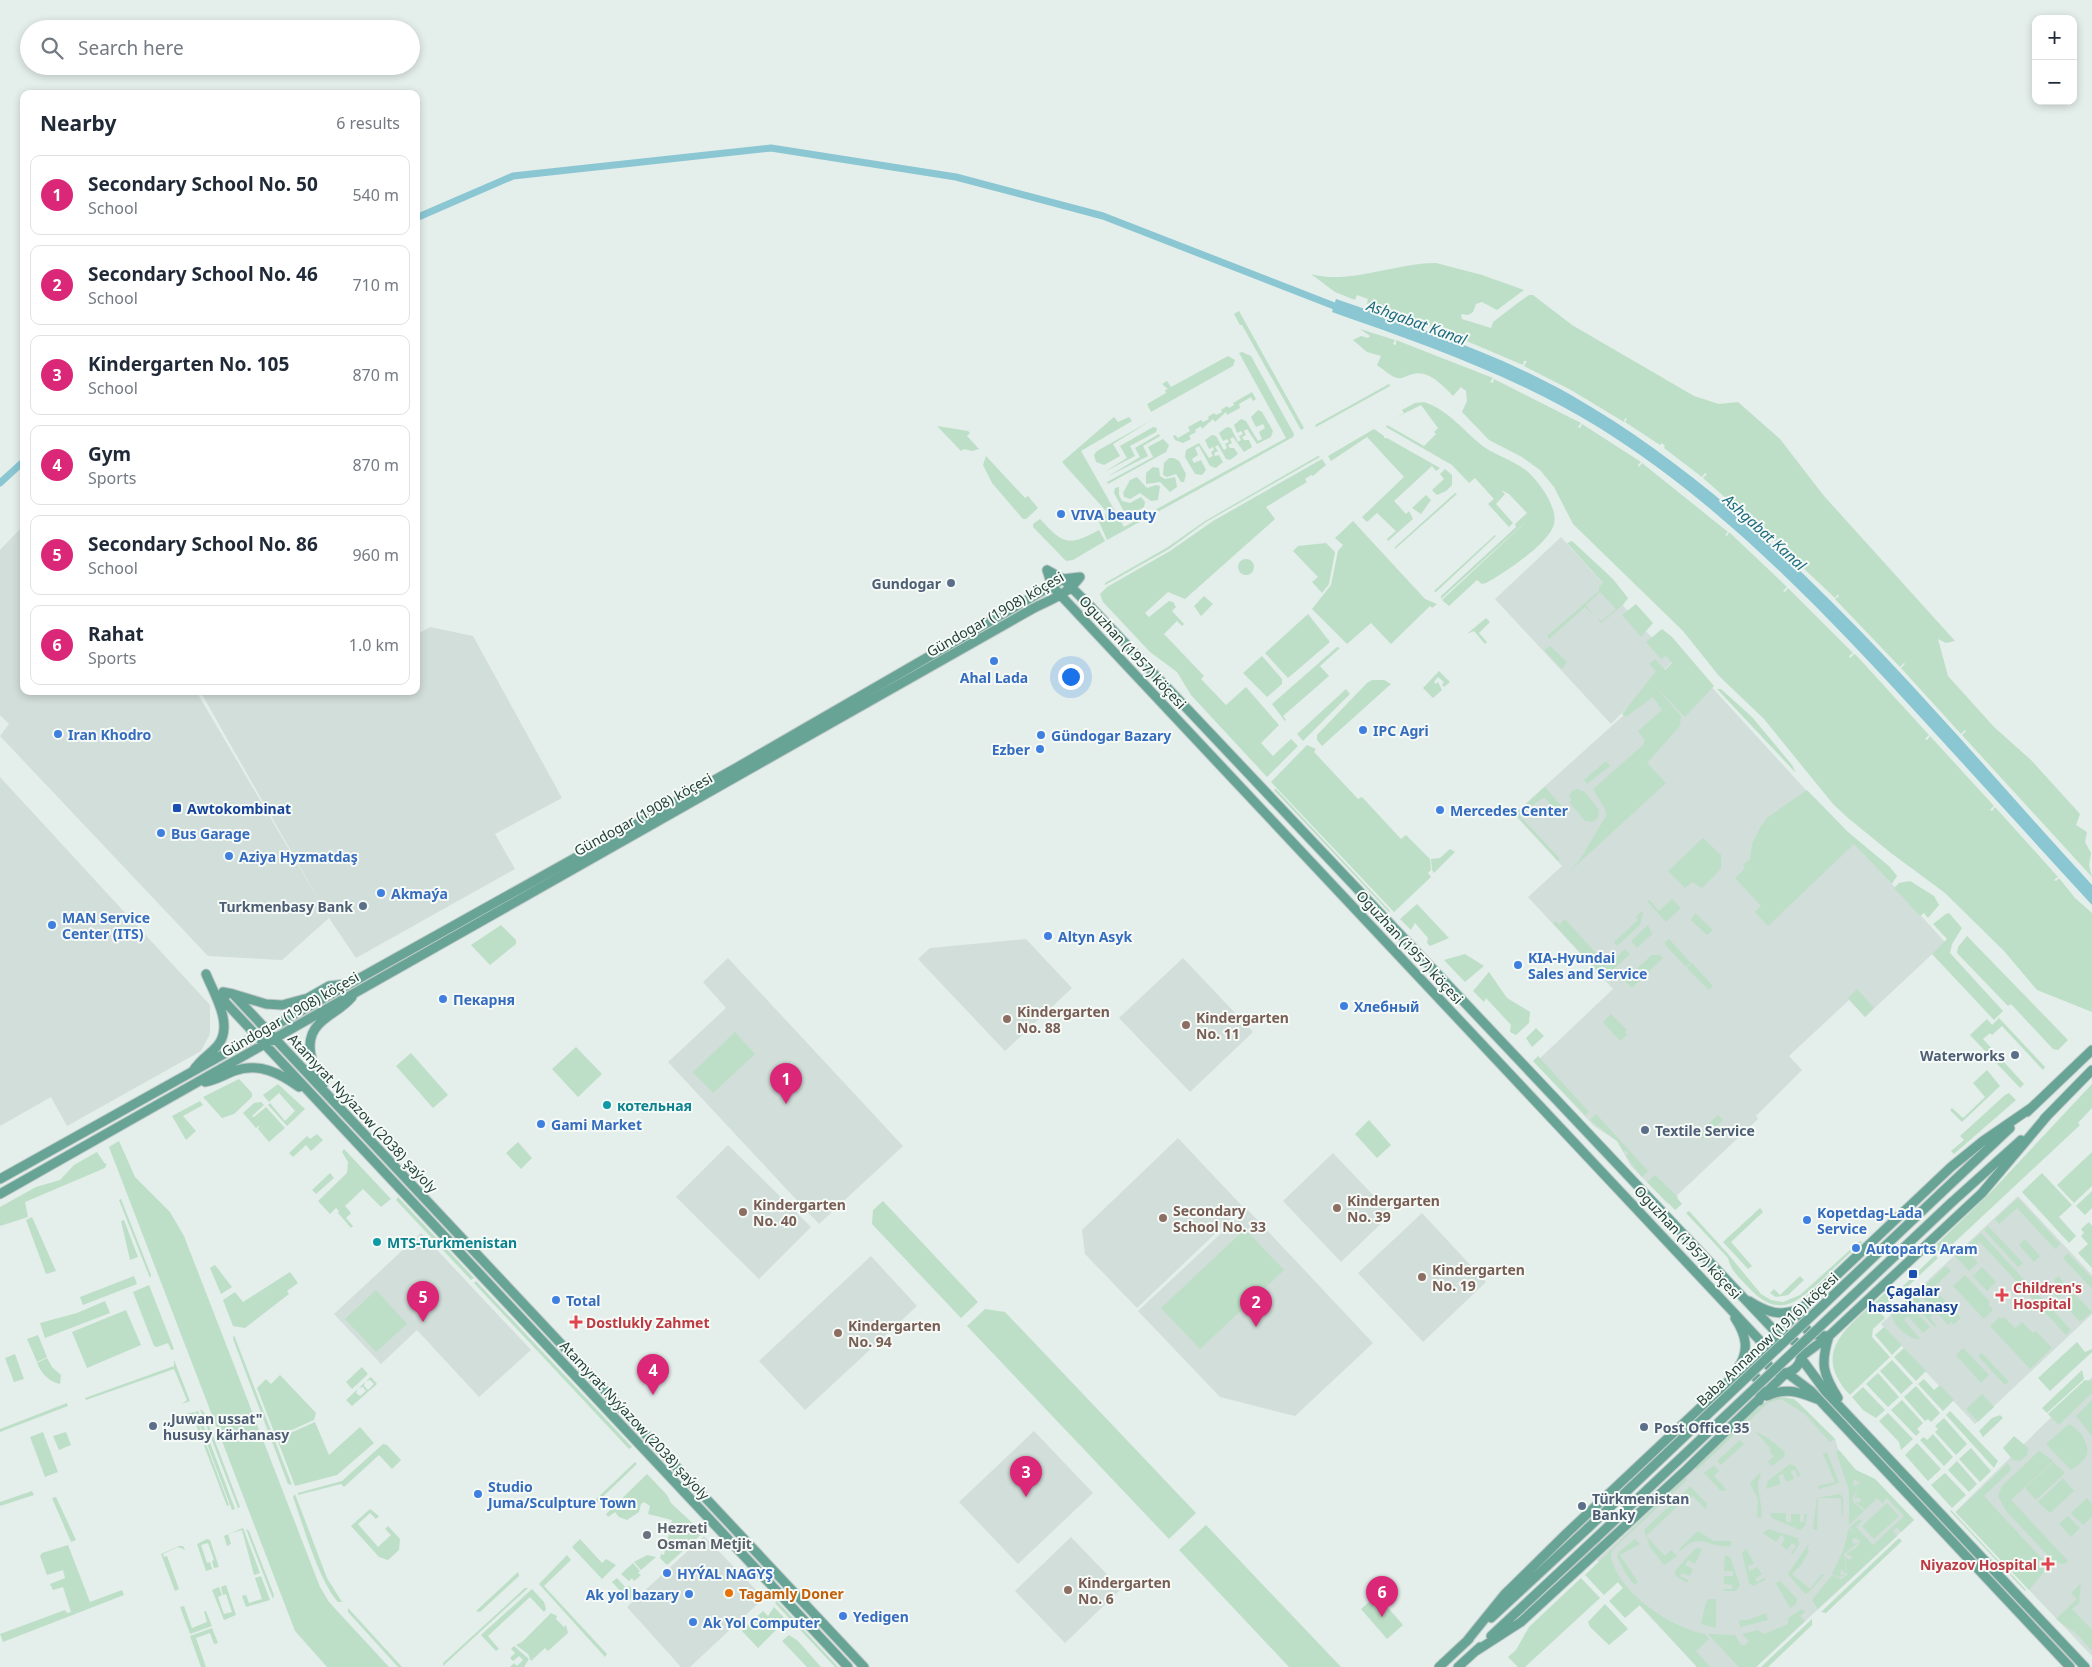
<!DOCTYPE html>
<meta charset="utf-8">
<style>
body{margin:0;font-family:"Noto Sans",sans-serif;background:#f2f2f3;color:#1f2937}
.controls{position:absolute;right:15px;top:15px;display:grid;overflow:hidden;border-radius:10px;box-shadow:0 2px 8px #0003}
.controls button{width:45px;height:45px;display:grid;place-items:center;padding:0;border:0;border-bottom:1px solid #e0e1e3;background:#fff;color:#1f2937;font:25px sans-serif}
.you{position:absolute;left:1070px;top:676px;width:18px;height:18px;margin:-12px;border:4px solid #fff;border-radius:50%;background:#1a73e8;box-shadow:0 0 0 8px #1a73e833}
.badge{display:grid;place-items:center;width:32px;height:32px;border-radius:50%;background:#db2777;color:#fff;font-size:16px;font-weight:700}
.pin{position:absolute;translate:-50% -41px;filter:drop-shadow(0 1px 2px #0008)}
.pin::after{content:'';position:absolute;top:26px;width:18px;height:15px;background:inherit;clip-path:polygon(0 0,100% 0,50% 100%)}
.list{margin:0;padding:0;list-style:none}
h2{display:flex;justify-content:space-between;align-items:center;height:65px;margin:0;padding:0 20px;font-size:21px}
h2 small{font-size:16px;font-weight:400;color:#747a83}
.list li{display:grid;grid-template-columns:32px 1fr auto;gap:15px;align-items:center;box-sizing:border-box;height:80px;margin:0 10px 10px;padding:0 10px;border:1px solid #e0e1e3;border-radius:10px}
.list b{display:block;font-size:19px;white-space:nowrap}
.list p{margin:0;font-size:16px;white-space:nowrap;color:#747a83}
.list em{font-size:16px;font-style:normal;color:#747a83}
.icon{flex:none;width:28px;height:28px;fill:none;stroke:currentColor;stroke-width:2;stroke-linecap:round;stroke-linejoin:round}
.map{position:relative;flex:none;width:2092px;height:1667px;overflow:hidden}
.search{position:absolute;background:#fff;box-shadow:0 2px 8px #0003;left:20px;top:20px;width:400px;height:55px;display:flex;align-items:center;gap:12px;box-sizing:border-box;padding:0 18px;border-radius:28px;color:#747a83;font-size:19px}
.panel{position:absolute;background:#fff;box-shadow:0 2px 8px #0003;left:20px;top:90px;width:400px;height:605px;border-radius:10px}
.map>svg:first-child{display:block}
</style>
<div class="map">
<svg width="2092" height="1667" viewBox="0 0 2092 1667">
<rect width="100%" height="100%" fill="#e4eeea"/>
<path fill="#d2ded9" d="M24,525V691H196L324,909L200,691H416V635L430,627L473,636L562,798L495,834L515,869L356,958L329,918L282,960L208,956L0,736L9,724L0,715V550Z
M1561,537L1673,661L1611,724L1495,599Z
M1686,659L1945,942L1865,1017L1849,1000L1789,1056L1802,1070L1756,1116L1758,1119L1668,1204L1631,1166L1617,1141L1594,1126L1535,1063L1613,989L1528,897L1562,866L1514,814Z
M0,777L210,1005V1034L201,1051L67,1126L51,1097L0,1126Z
M1026,939L1072,988L1005,1051L918,959L930,948Z
M728,958L903,1146L819,1224L668,1062L726,1008L703,982Z
M1183,958L1253,1032L1190,1092L1119,1018Z
M1178,1138L1243,1207L1137,1308L1085,1254L1082,1230Z
M728,1145L811,1227L759,1279L676,1197Z
M1333,1153L1391,1214L1341,1262L1283,1201Z
M2018,1196L2092,1275V1314L1975,1424L1881,1324Z
M1247,1209L1373,1343L1295,1416L1220,1397L1138,1311Z
M1422,1213L1486,1282L1423,1342L1358,1273Z
M421,1233L531,1350L479,1397L417,1330L381,1364L334,1314Z
M871,1256L917,1306L805,1410L759,1361Z
M2092,1377V1656L1955,1512Z
M1783,1396L1798,1402L1835,1439L1839,1452L1856,1470L1875,1479L1914,1520L1756,1667H1697L1597,1560L1762,1404Z
M1034,1431L1093,1493L1018,1564L959,1502Z
M704,1536L764,1598L690,1667H681L627,1607Z
M1071,1537L1121,1589L1065,1643L1015,1591Z"/>
<path fill="#bddfc7" d="M1436,263L1482,275L1524,290L1497,310L1482,302L1476,304L1473,312L1468,315L1461,314L1462,319L1491,328L1493,322C1505,313 1516,304 1529,295H1533L1572,325L1694,396L1719,404L1738,402L1780,439L1824,496L1955,641L1946,643L1938,639L1948,676L1994,727L2031,760L2080,814L2076,825L2087,832L2085,842L2091,853L2089,865L2092,877L1962,735L1966,731L1965,730L1961,734L1901,668L1905,664L1904,663L1900,667L1835,599L1839,596L1838,594L1835,598L1777,543L1781,539L1779,538L1776,542L1703,478L1707,474L1705,473L1702,477L1664,448L1665,446L1662,443L1660,445L1625,422L1627,419L1625,418L1624,422L1571,390L1524,366L1527,361H1524L1523,365L1436,328L1438,324L1435,323L1434,328L1367,304L1368,299L1357,295L1355,300L1335,292L1311,274C1349,285 1395,263 1436,263Z
M1239,311L1304,428L1301,430L1242,325H1240L1234,314Z
M1360,329L1395,340L1393,344L1396,345V340L1493,378L1490,382L1493,383L1494,379L1581,423L1578,427L1580,428L1582,424L1641,462L1638,465L1639,467L1642,463L1728,532L1725,535L1727,536L1729,532L1787,587L1783,591L1785,592L1788,588L1853,653L1849,656L1850,658L1854,654L1856,655L1929,735L1925,739L1927,740L1930,736L1994,806L1990,810L1992,811L1995,807L2058,877L2054,880L2056,881L2059,878L2075,898L2092,913V1012L2037,990L2004,951L1945,893L1891,853L1848,818L1833,804L1764,719L1719,676L1683,631L1573,524L1554,487L1540,470L1522,457L1489,440L1462,412L1467,401L1466,391L1461,387L1453,396C1443,386 1429,370 1413,374C1407,375 1403,379 1397,378C1390,376 1383,369 1377,365L1381,356L1367,352L1353,340L1361,336L1368,338L1370,336Z
M1242,352L1251,356L1294,434L1293,437L1107,540L1099,522L1105,518L1106,511L1062,462L1114,417L1118,422L1129,417L1132,421L1081,451L1124,527L1286,438L1239,353Z
M1228,356L1235,360L1233,366L1151,412L1147,404L1166,393L1165,390L1168,389L1162,384L1167,381L1171,387Z
M1389,384L1390,386L1316,427L1315,425Z
M1252,392L1256,399L1253,401L1251,397L1239,404L1240,408L1227,415L1226,412L1215,422L1213,419L1202,429L1201,426L1195,430L1196,432L1189,436L1191,439L1183,443L1175,440L1173,436L1175,435L1178,438L1190,431L1188,427L1201,420L1203,422L1209,419L1208,417L1214,413L1216,415L1222,412L1221,410L1227,406L1229,408L1234,405L1233,403Z
M1424,402C1449,410 1464,432 1484,447C1498,456 1514,461 1527,471C1539,482 1558,507 1554,524C1550,543 1503,574 1486,583L1482,584L1477,580L1449,606L1442,600L1531,517L1441,599V596L1516,527L1515,524L1527,513L1509,494L1501,490L1505,494L1496,504L1513,523L1509,527L1488,504L1494,499L1475,478L1469,483L1452,465L1386,427L1387,425L1424,446L1436,434L1434,432L1438,428L1421,405L1393,419L1404,413L1402,410L1415,403Z
M1258,410L1262,412L1273,431L1271,437L1257,444L1247,429L1244,431L1246,435L1242,437L1244,440H1249L1252,447L1244,452L1233,437L1230,439L1232,443L1228,445L1230,448H1234L1238,454L1230,460L1226,459L1218,445L1215,447L1218,451L1214,453L1215,456L1219,455L1223,462L1216,468L1210,466L1199,446L1195,448L1198,455L1192,459L1194,463L1201,460L1206,470L1202,475L1195,474L1185,457L1186,450L1199,443L1209,458L1213,456L1211,452L1214,450L1213,447L1209,449L1205,440L1212,435L1216,436L1224,450L1227,448L1225,444L1229,442L1227,439L1223,441L1219,433L1227,427L1231,428L1238,442L1241,440L1239,436L1243,434L1241,431L1237,433L1234,425L1241,419L1246,421L1258,441L1262,439L1259,432L1265,428L1263,424L1256,427L1251,417Z
M1152,420L1113,444L1120,456L1104,465L1096,462L1094,455L1097,451Z
M937,426L968,431L970,433L967,436L979,449L972,451L964,449L961,451Z
M1153,427L1157,428L1156,432L1130,446L1135,456L1104,472L1127,458L1120,446Z
M1374,429L1384,436V438H1387L1440,468L1436,471L1432,466L1394,501L1406,514L1409,511L1413,519L1388,541L1387,539L1396,531L1377,513L1367,522L1362,517L1404,477L1367,437L1331,461L1328,456Z
M1159,434L1160,436L1143,446L1148,456L1107,477L1140,457L1135,448Z
M1163,439L1169,445L1166,452L1108,484L1107,482L1153,457L1148,447Z
M986,456L1025,498L1028,496L1038,508L1026,519H1023L992,483L983,465Z
M1318,456L1320,457L1206,522L1169,549L1105,585V583L1168,547L1205,521Z
M1169,458H1174L1179,461L1186,474L1184,482H1181L1176,474L1167,477L1163,475L1164,463Z
M1322,459L1326,465L1313,476L1311,475L1305,479L1307,482L1266,507L1275,519L1185,599L1168,592L1145,613L1149,617L1169,601L1173,602L1176,607L1172,611L1184,624L1182,626L1177,621L1164,634L1204,676L1201,679L1226,705L1246,687L1279,725L1261,743L1273,756L1291,739L1298,746L1267,777L1191,695L1177,672L1150,652L1103,602L1100,594L1107,587L1170,551L1213,521Z
M1153,467L1159,468L1160,476L1165,479L1175,477L1177,487L1170,492L1160,482L1146,484V473Z
M1445,469L1452,475V485L1446,491L1437,495L1432,490L1444,479L1440,474Z
M1137,477L1147,488L1156,485L1160,486L1158,500L1151,501L1140,493L1130,499L1124,497L1123,493L1130,480Z
M1119,487V495L1122,501L1130,503L1141,497L1145,502L1144,507L1130,515H1126L1114,493L1115,488Z
M1455,493L1457,494L1395,549V547Z
M1426,495L1431,500L1421,514L1412,508Z
M1040,519C1063,544 1068,547 1099,530L1105,541L1073,560L1066,561L1033,527V524Z
M1353,521L1425,599L1437,604L1432,608L1430,606L1391,644L1371,623L1347,644L1312,609L1331,585L1338,551L1343,545L1335,538Z
M1496,536L1436,592L1434,591L1495,535Z
M1572,541L1613,579L1628,598L1623,605L1601,623L1597,618L1602,621L1616,609L1600,592L1586,605L1593,615L1585,607L1549,639L1547,636L1599,591V587L1603,583L1567,543Z
M1326,543L1335,552L1329,584L1322,593L1312,582L1318,577L1293,551L1298,546Z
M1238 567a8 8 0 1 1 16 0a8 8 0 1 1-16 0Z
M1204,596L1213,604L1201,616L1194,606Z
M1636,604L1653,623L1641,637L1622,615Z
M1308,614L1330,642L1288,678L1265,653Z
M1486,618L1490,622L1479,633L1487,642L1485,644L1474,631L1467,634Z
M1662,629L1672,637L1714,686L1685,717L1652,683L1681,716L1680,726L1647,763L1666,783L1569,872L1579,861L1606,816L1605,809L1593,789L1643,745L1645,741L1638,731L1662,710L1653,697L1626,717L1622,714L1656,671L1649,664L1655,659L1665,670L1672,663L1666,656L1661,659L1646,642Z
M1550,646L1567,662L1562,669L1544,650Z
M1337,647L1340,648L1320,666L1329,676L1283,716L1286,720L1285,721L1272,704Z
M1262,656L1282,679V684L1267,697L1243,673Z
M1439,671L1450,682L1444,687L1442,685L1444,682L1438,677L1434,682L1436,684L1438,682L1442,690L1433,698L1423,688Z
M1372,680H1384L1391,684L1322,746L1317,740V735L1367,683Z
M1346,689L1350,694L1303,741L1297,734Z
M1717,689H1721L1752,717L1792,765L1796,773Z
M1307,745L1316,749L1314,752L1358,799L1362,797L1401,839L1406,835L1430,859L1431,870L1428,873L1431,877L1394,912L1271,782Z
M1606,761L1610,766L1587,784L1584,780Z
M1545,787L1563,808L1557,812L1544,797L1519,815L1560,859L1558,861L1515,814Z
M1276,789L1390,911L1389,912L1274,790Z
M1577,789L1585,792L1599,810L1598,818L1593,822L1585,821L1569,802L1572,800L1569,796L1572,791Z
M1807,790L1848,832L1890,867L1897,876L1892,884L1854,844L1768,926L1755,912L1761,906L1735,878L1745,868L1743,865L1750,859L1752,844L1761,826L1768,817Z
M1703,838L1721,855V869L1702,888L1692,882L1685,888L1668,871Z
M1450,849L1455,852L1434,873L1432,870L1431,859L1440,858Z
M1910,881L1934,896L1939,905L1928,918L1924,913L1920,916L1894,888L1899,883Z
M1672,899L1681,908L1666,922L1647,901L1649,900L1659,911Z
M1417,904L1449,938L1430,946L1427,943L1428,938L1415,923L1411,930L1400,919Z
M1642,911L1643,914L1640,925L1617,946L1614,942L1638,920L1636,917Z
M1695,913L1713,930L1707,935L1691,920Z
M1949,913L1962,928L1952,944L1950,953L2003,1011L1994,1020L1932,954L1947,939L1933,924L1946,914Z
M1565,919L1601,959L1599,961L1602,964L1604,962L1608,965L1625,949L1630,954L1606,976L1604,974L1602,976L1553,923L1556,921L1559,925Z
M501,925L516,940V944L490,965L471,945Z
M1648,925L1652,934L1637,948L1631,941Z
M1967,936L2068,1040L2058,1050L2053,1049L2011,1004L2008,1006L1957,953L1958,947Z
M1669,939L1691,963L1686,967L1666,946L1665,942Z
M1465,954L1484,966L1465,982L1444,960Z
M1652,955H1660L1663,958L1632,988L1624,980Z
M1692,963L1713,986L1709,990L1687,968Z
M1489,972L1507,998L1530,1012L1529,1023L1516,1035L1510,1032L1511,1025L1486,998L1484,1002L1473,991Z
M1857,989L1874,1008L1865,1017L1848,998Z
M1611,1014L1627,1030L1625,1032L1627,1035L1620,1041L1603,1022Z
M1999,1018L2045,1067L2043,1070L2002,1026L1992,1035L1990,1033L1983,1039L2024,1084L2020,1088L1970,1035L1987,1019L1992,1025Z
M1536,1028L1544,1036L1532,1047L1526,1038Z
M735,1032L755,1054L713,1093L693,1072Z
M576,1047L602,1074L578,1097L552,1069Z
M411,1053L448,1095L433,1108L396,1066Z
M1538,1056L1589,1112L1585,1115L1533,1061Z
M1987,1070L2000,1086L1962,1122L1950,1110L1952,1108L1963,1118L1985,1097L1973,1083Z
M239,1079L252,1093V1097L234,1114L222,1118L203,1097Z
M278,1084L305,1109L287,1126L268,1105L270,1103L285,1121L295,1111L279,1093L269,1102L263,1095Z
M2092,1084V1108L2078,1123L2080,1125L1941,1255L1934,1247L1990,1193Z
M2009,1093L2016,1100L1954,1154L1951,1151L1964,1140L1960,1136L2005,1095Z
M200,1101L203,1105L183,1116L196,1131L186,1140L172,1116Z
M261,1102L264,1105L252,1116L254,1117L266,1107L285,1128L269,1142L258,1129L260,1125L256,1128L243,1113L254,1103Z
M1596,1114L1648,1171L1642,1177L1626,1156L1628,1153L1625,1150L1623,1151L1617,1141L1590,1120Z
M1718,1115L1723,1120L1703,1139L1698,1134Z
M1369,1120L1391,1145L1377,1158L1355,1134Z
M317,1134L323,1140L311,1151L306,1145L293,1157L289,1153L307,1136L310,1139Z
M119,1141L135,1177L170,1212L184,1236L320,1587L329,1602L389,1667H327L295,1631L109,1147Z
M518,1142L532,1158L521,1169L506,1153Z
M344,1149L391,1199L381,1207L363,1189L345,1206L351,1213L346,1218L353,1226L351,1228L338,1213L339,1211L336,1208L330,1214L318,1201L347,1173L348,1162L342,1152Z
M97,1152L105,1164L107,1163L105,1168L25,1202L28,1217L0,1226V1207L36,1187L60,1180L74,1165Z
M2092,1152V1186L2074,1203L2057,1185Z
M330,1173L334,1178L316,1194L312,1190Z
M2042,1173L2072,1205L2059,1217L2076,1236L2069,1243L2022,1192Z
M1655,1175L1678,1197L1677,1198L1682,1204L1675,1210L1647,1182Z
M2092,1191V1208L2085,1215L2076,1206Z
M398,1197L474,1278L471,1280L396,1200Z
M2018,1198L2060,1244L2055,1249L2017,1208L1999,1224L1995,1219Z
M121,1199L151,1275L150,1278L119,1200Z
M883,1201L978,1302L961,1318L872,1224L873,1210Z
M1760,1208L1763,1212L1731,1242L1752,1266L1748,1269L1723,1242Z
M1689,1211L1728,1254L1761,1294L1771,1300L1783,1302L1800,1295L1860,1241L1862,1242C1849,1254 1837,1265 1825,1277C1800,1300 1780,1321 1750,1289C1741,1279 1731,1272 1728,1258L1686,1213Z
M32,1217L56,1271L46,1274L26,1220Z
M124,1220L138,1257L130,1260L121,1221Z
M2089,1222L2092,1226V1268L2078,1253L2088,1244L2081,1236L2084,1233L2081,1229Z
M1988,1226L2023,1263L2018,1267L1984,1230Z
M1245,1229L1284,1270L1200,1349L1161,1308Z
M1981,1233L2025,1281L2020,1285L1980,1242L1969,1253L1978,1263L1969,1271L1955,1256Z
M2025,1239L2040,1256L2034,1262L2019,1245Z
M2068,1253L2092,1278V1289L2063,1258Z
M1935,1255L1938,1258L1905,1289L1903,1286Z
M215,1265L232,1287L221,1294L210,1268Z
M1946,1266L1951,1271L1933,1288L1948,1304L1943,1309L1946,1313L1952,1308L1961,1318L1954,1324L1951,1322L1948,1325L1918,1292Z
M1982,1267L1996,1282L1987,1291L1973,1276Z
M290,1272L298,1283L287,1291L289,1294L245,1328L233,1326L223,1300L235,1292L243,1302Z
M1965,1275L1990,1302L1988,1304L1993,1310L1984,1319L1953,1286Z
M134,1276L137,1284L132,1286L83,1305L80,1297Z
M1800,1276L1804,1280L1788,1295L1776,1297L1770,1293L1774,1289L1780,1295Z
M2058,1276L2070,1288L2058,1298L2050,1290L2057,1284L2054,1280Z
M476,1281L632,1447L629,1449L474,1283Z
M149,1285L174,1349L171,1350L168,1343L157,1347L154,1346L133,1292Z
M1902,1287L1903,1290L1878,1310L1885,1318L1873,1329L1872,1337L1890,1357L1850,1395C1807,1349 1853,1324 1886,1292L1891,1297Z
M2031,1287L2071,1330L2066,1335L2026,1292Z
M376,1290L407,1324L376,1352L345,1319Z
M2074,1293L2092,1312L2080,1322L2063,1303Z
M1915,1295L1933,1314L1930,1318L1937,1326L1935,1327L1909,1300Z
M105,1301L110,1313L45,1338L40,1323L77,1313Z
M1903,1302H1907L1930,1327L1923,1333L1908,1316L1904,1320L1920,1339C1909,1340 1892,1325 1891,1313Z
M985,1309L1005,1312L1196,1513L1169,1539L967,1326Z
M126,1310L141,1345L87,1368L72,1332Z
M2000,1317L2002,1319L2004,1317L2015,1328L2022,1322L2033,1333L2036,1331L2052,1348L2030,1369L1990,1326Z
M1884,1327L1902,1345L1892,1355L1875,1335Z
M38,1335L47,1357L37,1362L27,1339Z
M234,1335L292,1485L288,1484L233,1339Z
M2077,1342L2085,1352L2092,1349V1352L2050,1391L2038,1378Z
M1904,1348L1926,1371L1916,1381L1894,1357Z
M1963,1348L1989,1375L1981,1383L1956,1355Z
M1982,1353L2009,1382L2005,1385L1978,1356Z
M15,1354L24,1379L14,1382L5,1358Z
M47,1358L52,1367L61,1375L60,1384C48,1381 42,1374 37,1363Z
M174,1360L190,1401L182,1404L187,1400L174,1369L86,1400L85,1398L174,1366Z
M1892,1360L1913,1383L1901,1394L1880,1371Z
M362,1367L368,1374L352,1389L346,1382Z
M2082,1370L2084,1379L2047,1413L2042,1408Z
M1878,1373L1899,1397L1888,1407L1866,1384Z
M280,1375L316,1413L314,1420L276,1437L257,1388L266,1379L271,1384Z
M371,1377L377,1384L352,1406L346,1400L358,1389L356,1393L360,1396L366,1391L363,1387L359,1388L365,1382L364,1386L368,1390L374,1384L370,1380L366,1381Z
M1924,1379L1934,1390L1940,1385L1954,1400L1943,1411L1918,1384Z
M2085,1380L2092,1381V1393L2059,1425L2048,1414Z
M1916,1386L1940,1413L1931,1422L1928,1419L1925,1421L1904,1397Z
M1863,1387L1885,1410L1876,1418L1863,1410L1852,1397Z
M1982,1394L1994,1407L1978,1422L1966,1409Z
M1777,1397L1794,1399L1835,1439L1830,1442L1805,1414L1781,1399L1768,1403L1697,1470L1695,1468L1762,1404Z
M1902,1400L1923,1423L1917,1429L1920,1432L1916,1436L1891,1410Z
M2092,1400V1436L2076,1416Z
M67,1403L68,1406L0,1432V1429Z
M200,1409L204,1412L240,1507L238,1508Z
M198,1411L235,1509L232,1510L195,1412Z
M1950,1411L1998,1461L1994,1468L1946,1415Z
M194,1412L229,1505L227,1506L192,1414H186Z
M1888,1413L1913,1439L1901,1450L1899,1442L1879,1421Z
M2000,1415L2003,1418L1983,1437L1979,1431L1992,1418Z
M1944,1418L1967,1444L1956,1455L1935,1432L1938,1429L1935,1426Z
M315,1422L329,1455L360,1427L374,1443L337,1475L295,1486L277,1439Z
M2069,1424C2074,1426 2077,1430 2081,1434C2092,1452 2089,1458 2071,1470L2046,1444Z
M1755,1431L1769,1439L1785,1452L1784,1457L1772,1466L1768,1462L1774,1456L1769,1451L1771,1449Z
M43,1432L58,1472L45,1477L30,1437Z
M66,1432L71,1445L59,1450L53,1436Z
M1933,1434L1953,1457L1944,1466L1920,1440L1924,1437L1927,1440Z
M2014,1436L2028,1448V1454L2020,1461L2013,1460L2003,1448Z
M1740,1440L1744,1444L1721,1465L1717,1461Z
M1917,1443L1941,1469L1928,1481L1905,1455Z
M383,1444L387,1445L401,1460L392,1469L379,1455L344,1487L341,1484L298,1495V1493L342,1481Z
M1971,1448L1991,1471L1980,1482L1959,1459Z
M1839,1450L1856,1470L1875,1479L1914,1520L1901,1532L1897,1527L1893,1531L1897,1536L1818,1609L1812,1600L1832,1575L1841,1579L1847,1575L1845,1556L1849,1560L1853,1557L1846,1554L1857,1547L1860,1541L1850,1527L1859,1519L1862,1521L1856,1527L1873,1545L1904,1516L1887,1498L1882,1503L1877,1498L1865,1510L1854,1501L1859,1503L1861,1500L1858,1497L1854,1499L1860,1482L1854,1480L1853,1485L1856,1486L1859,1483C1859,1490 1851,1495 1853,1502L1864,1511L1849,1525V1490L1836,1452Z
M2039,1451L2053,1461L2011,1500L2068,1561L2064,1564L2054,1562L2006,1511L1998,1496L2002,1486Z
M1827,1452L1839,1483L1819,1489L1818,1486L1835,1482L1823,1454Z
M1957,1461L1977,1484L1969,1492L1948,1470Z
M635,1462L637,1464L593,1506H589Z
M2053,1462L2065,1473L2036,1500L2025,1488Z
M2008,1463L2011,1470L1984,1496L2045,1562L2044,1572L2029,1590L1956,1512Z
M1790,1464L1795,1466L1801,1476L1798,1477L1795,1470L1791,1471L1794,1479L1786,1482L1783,1474L1778,1476L1781,1484L1766,1489L1768,1481Z
M1714,1465L1719,1471L1714,1476L1726,1489L1724,1491H1721L1704,1473Z
M1760,1473L1761,1475C1753,1486 1764,1503 1761,1518L1757,1517L1758,1499L1750,1483Z
M1945,1473L1966,1495L1952,1508L1931,1485Z
M647,1474L667,1495L671,1503L703,1533L667,1565L660,1558L661,1554L664,1555L672,1520L648,1514L650,1506L644,1502L641,1504L639,1512L627,1520L619,1517L615,1512L608,1517L606,1514Z
M1685,1478L1687,1480L1612,1550L1611,1557C1618,1592 1671,1628 1705,1634L1709,1639L1696,1651L1710,1667H1697L1640,1605L1625,1618L1609,1601L1623,1588L1618,1582L1604,1595L1585,1575Z
M2063,1478L2074,1491L2050,1513L2038,1502Z
M1690,1486L1707,1504L1705,1509L1693,1496L1687,1501L1682,1495Z
M32,1491L34,1495L0,1506V1502Z
M295,1494L327,1578L342,1602H338C318,1579 304,1527 293,1497Z
M1840,1494L1843,1498V1515H1842L1841,1498H1818L1817,1530L1813,1529L1817,1498Z
M56,1497L76,1540L71,1542L52,1498Z
M1678,1498L1682,1502L1646,1536L1665,1556L1671,1550L1677,1556L1664,1565L1650,1547L1644,1530Z
M2087,1498L2092,1504V1517L2083,1525L2071,1513Z
M1887,1503L1899,1516L1874,1539L1862,1526Z
M370,1509L379,1516L376,1519L370,1513L358,1524L378,1547L391,1535L385,1529L388,1526L400,1539L399,1550L388,1560L379,1557L351,1526Z
M1951,1510L2026,1590L2025,1591L1950,1511Z
M1770,1513H1786V1522H1791V1514H1800V1522H1804V1514H1807L1805,1526L1800,1530L1772,1518Z
M2068,1516L2080,1528L2071,1537L2059,1524Z
M1206,1525L1341,1667H1289L1179,1550Z
M243,1528L260,1573L254,1575L242,1530L228,1534L231,1544L227,1546L224,1536Z
M1849,1528L1858,1537L1859,1541L1856,1538L1852,1539L1853,1544L1858,1543L1844,1554L1846,1574L1841,1569L1840,1575H1845L1839,1577L1832,1574L1843,1551Z
M246,1529L249,1531L274,1595L273,1599Z
M1768,1529L1798,1538L1799,1544L1793,1554L1791,1553L1796,1546L1792,1543L1787,1550L1781,1545L1785,1538L1781,1535L1776,1542L1763,1533Z
M1698,1531L1714,1541H1731V1546C1707,1549 1701,1530 1680,1551L1679,1549Z
M1899,1538L1902,1541L1826,1613L1821,1612Z
M207,1539L210,1540L219,1567L214,1568L212,1561L214,1560L208,1543L201,1545L207,1563L210,1562L212,1569L206,1571L197,1544Z
M580,1539L602,1563L606,1559L616,1565L602,1579L572,1547Z
M1635,1539L1640,1544L1620,1555L1638,1582L1634,1585L1623,1569L1617,1556L1619,1552Z
M1809,1543L1807,1550L1809,1551L1801,1565L1792,1574L1810,1589L1822,1574L1824,1575L1809,1592L1805,1594L1788,1574Z
M68,1545L90,1602L122,1590L124,1595L3,1642L0,1634L65,1610L67,1613L71,1612L63,1587L53,1590L50,1584L65,1578L63,1570L47,1575L40,1556L42,1553Z
M179,1546H183L185,1550L178,1547L163,1554L164,1557L167,1556L179,1589L175,1591L161,1554Z
M1696,1548L1702,1549L1695,1564L1688,1560L1685,1565L1693,1569L1690,1576L1682,1573L1680,1576L1688,1580L1687,1583L1676,1576L1675,1571Z
M1746,1549L1754,1563L1747,1567L1750,1571L1757,1567L1762,1574L1755,1579L1757,1582L1764,1578L1765,1580L1753,1586L1749,1583L1742,1553Z
M567,1555L571,1560L544,1586L607,1654L605,1657L539,1584Z
M647,1555L656,1557L641,1570L634,1562Z
M1725,1555L1730,1557L1740,1585L1736,1591H1724V1589H1732V1585L1724,1584V1576H1733V1571H1724Z
M633,1563L640,1571L638,1573L641,1575L634,1581L632,1578L629,1581L621,1574Z
M518,1572L519,1576L480,1612L476,1611Z
M261,1576L270,1600L246,1607L242,1596L246,1595L249,1603L262,1599L255,1578Z
M617,1578L626,1588L629,1586L636,1594L629,1600L612,1582Z
M1581,1578L1600,1598L1525,1667H1518L1508,1657L1516,1650L1529,1627Z
M1780,1581L1797,1599L1796,1604L1790,1608L1776,1583Z
M2081,1583L2079,1603L2072,1609L2092,1630V1651L2077,1634L2056,1619L2077,1599L2071,1593Z
M226,1585L236,1615L224,1620L212,1590L219,1587L222,1595L218,1597L224,1614L232,1612L226,1594L223,1595L221,1587Z
M525,1588H528L443,1666V1663Z
M532,1589L544,1602L546,1609L544,1612L530,1597L488,1636L499,1649L496,1651L481,1635Z
M1377,1595L1403,1625L1387,1639L1361,1609Z
M1709,1599H1716V1628L1701,1624L1706,1602Z
M777,1601L838,1667H835L775,1603Z
M1605,1604L1628,1629L1609,1645L1590,1627L1588,1622Z
M184,1606L192,1628L207,1622L204,1611H206L212,1626L190,1634L180,1607Z
M774,1607L786,1620L758,1648L742,1631L763,1611L768,1616Z
M348,1608L402,1667H398L348,1612Z
M1802,1609L1805,1612L1800,1616L1805,1621L1756,1667H1739L1708,1634L1735,1635L1741,1645H1745L1749,1641L1742,1634L1758,1630L1764,1634L1788,1624V1618Z
M551,1613L557,1616L556,1619L564,1627L566,1625L568,1633L548,1651L545,1648L531,1661L528,1654L516,1645L522,1642Z
M1766,1613L1768,1620L1740,1627L1739,1620H1748Z
M1812,1619V1625L1768,1667H1761Z
M212,1628L218,1643L214,1644L210,1633L196,1638L206,1667H201L190,1636Z
M789,1635L798,1641L821,1667H807L782,1641Z
M514,1646L529,1659L524,1667H510L514,1663L517,1666L523,1660L519,1656L513,1661L510,1658L515,1653L511,1649Z"/>
<path fill="#8bc6d3" d="M1336,299C1416,327 1497,353 1571,395C1778,514 1932,711 2092,885V905C2035,843 1979,781 1923,720C1824,612 1722,504 1598,427C1515,376 1423,344 1332,312Z"/>
<g fill="none" stroke-linecap="round" stroke-linejoin="round">
<path stroke="#8bc6d3" stroke-width="7" d="M416,218L513,176L771,148L956,177L1103,216L1342,309
M0,483L24,461"/>
<defs>
<path id="major" d="M1047,570L1052,586L1766,1347
M1047,570L1063,579L1092,608L1772,1328L1777,1337
M233,994L266,1004L282,1005L308,998L329,986L346,984
M193,1071C201,1058 210,1055 218,1045C234,1025 214,994 206,974
M205,1082C216,1080 224,1075 234,1071C258,1062 280,1073 299,1087
M323,1085C314,1067 301,1042 319,1024C330,1013 342,1009 352,997
M2027,1112L2092,1050
M2044,1119L2092,1070
M0,1179L736,768L1063,579L1080,577
M1941,1193L2010,1128
M0,1194L1034,608C1052,599 1068,594 1080,577
M1951,1203L2021,1140
M1749,1301C1767,1312 1779,1317 1799,1309
M1802,1308C1802,1330 1807,1336 1829,1336
M1735,1318C1746,1335 1750,1350 1738,1368
M1829,1336C1820,1364 1823,1374 1838,1398
M1765 1355a18 18 0 1 1 36 0a18 18 0 1 1-36 0Z
M1780,1337L1785,1326L1802,1308L1951,1167L1983,1141L2031,1108
M1802,1356L1829,1336L1982,1193L2047,1116
M1801,1358L1826,1392L2085,1667
M1787,1373L1811,1391L2070,1667
M1743,1374C1761,1372 1762,1389 1759,1401
M1767,1396C1786,1387 1799,1392 1817,1399
M1491,1618L1588,1528
M1491,1636L1597,1537
M1466,1642L1504,1595L1567,1533L1735,1375L1765,1350
M1476,1651L1521,1622L1687,1469L1785,1374
M848,1667L225,1002L223,992L233,994L864,1667
M1439,1667L1469,1639
M1458,1667L1480,1647"/>
</defs>
<use href="#major" stroke="#c1cac8" stroke-width="11"/>
<use href="#major" stroke="#68a496" stroke-width="9"/>
<defs>
<path id="major-bridge" d="M1588,1528L1941,1193
M1597,1537L1951,1203"/>
</defs>
<use href="#major-bridge" stroke="#c1cac8" stroke-width="11" stroke-linecap="butt"/>
<use href="#major-bridge" stroke="#68a496" stroke-width="9"/>
</g>
<g fill="#3f7fe0" stroke="#f5faf7" stroke-width="2">
<circle cx="1061" cy="514" r="5"/>
<circle cx="994" cy="661" r="5"/>
<circle cx="1363" cy="730" r="5"/>
<circle cx="58" cy="734" r="5"/>
<circle cx="1041" cy="735" r="5"/>
<circle cx="1040" cy="749" r="5"/>
<circle cx="1440" cy="810" r="5"/>
<circle cx="161" cy="833" r="5"/>
<circle cx="229" cy="856" r="5"/>
<circle cx="381" cy="893" r="5"/>
<circle cx="52" cy="925" r="5"/>
<circle cx="1048" cy="936" r="5"/>
<circle cx="1518" cy="965" r="5"/>
<circle cx="443" cy="999" r="5"/>
<circle cx="1344" cy="1006" r="5"/>
<circle cx="541" cy="1124" r="5"/>
<circle cx="1807" cy="1220" r="5"/>
<circle cx="1856" cy="1248" r="5"/>
<circle cx="556" cy="1300" r="5"/>
<circle cx="478" cy="1494" r="5"/>
<circle cx="667" cy="1573" r="5"/>
<circle cx="689" cy="1594" r="5"/>
<circle cx="843" cy="1616" r="5"/>
<circle cx="693" cy="1622" r="5"/>
</g>
<g fill="#5c6f8a" stroke="#f5faf7" stroke-width="2">
<circle cx="951" cy="583" r="5"/>
<circle cx="363" cy="906" r="5"/>
<circle cx="2015" cy="1055" r="5"/>
<circle cx="1645" cy="1130" r="5"/>
<circle cx="153" cy="1426" r="5"/>
<circle cx="1644" cy="1427" r="5"/>
<circle cx="1582" cy="1506" r="5"/>
</g>
<g fill="#1a4fb4" stroke="#f5faf7" stroke-width="2">
<rect x="172" y="803" width="10" height="10" rx="2.5"/>
<rect x="1908" y="1269" width="10" height="10" rx="2.5"/>
</g>
<g fill="#8d6e63" stroke="#f5faf7" stroke-width="2">
<circle cx="1007" cy="1019" r="5"/>
<circle cx="1186" cy="1025" r="5"/>
<circle cx="1337" cy="1208" r="5"/>
<circle cx="743" cy="1212" r="5"/>
<circle cx="1163" cy="1218" r="5"/>
<circle cx="1422" cy="1277" r="5"/>
<circle cx="838" cy="1333" r="5"/>
<circle cx="1068" cy="1590" r="5"/>
</g>
<g fill="#0f9aa8" stroke="#f5faf7" stroke-width="2">
<circle cx="607" cy="1105" r="5"/>
<circle cx="377" cy="1242" r="5"/>
</g>
<g fill="#e0444e" stroke="#f5faf7" stroke-width="2">
<path d="M1999.5 1287.5h5v5h5v5h-5v5h-5v-5h-5v-5h5z"/>
<path d="M573.5 1314.5h5v5h5v5h-5v5h-5v-5h-5v-5h5z"/>
<path d="M2045.5 1556.5h5v5h5v5h-5v5h-5v-5h-5v-5h5z"/>
</g>
<circle fill="#6b7280" stroke="#f5faf7" stroke-width="2" cx="647" cy="1535" r="5"/>
<circle fill="#e8710a" stroke="#f5faf7" stroke-width="2" cx="729" cy="1593" r="5"/>
<g text-anchor="middle" dominant-baseline="central" stroke-width="4" stroke-linejoin="round" paint-order="stroke">
<g font-size="14" font-weight="bold" fill="#366cbe" stroke="#f5faf7" text-anchor="start">
<text x="1071" y="514">VIVA beauty</text>
<text x="994" y="677" text-anchor="middle">Ahal Lada</text>
<text x="1373" y="730">IPC Agri</text>
<text x="68" y="734">Iran Khodro</text>
<text x="1051" y="735">Gündogar Bazary</text>
<text x="1030" y="749" text-anchor="end">Ezber</text>
<text x="1450" y="810">Mercedes Center</text>
<text x="171" y="833">Bus Garage</text>
<text x="239" y="856">Aziya Hyzmatdaş</text>
<text x="391" y="893">Аkmaýa</text>
<text x="62" y="917">MAN Service<tspan x="62" dy="16">Center (ITS)</tspan></text>
<text x="1058" y="936">Altyn Asyk</text>
<text x="1528" y="957">KIA-Hyundai<tspan x="1528" dy="16">Sales and Service</tspan></text>
<text x="453" y="999">Пекарня</text>
<text x="1354" y="1006">Хлебный</text>
<text x="551" y="1124">Gami Market</text>
<text x="1817" y="1212">Kopetdag-Lada<tspan x="1817" dy="16">Service</tspan></text>
<text x="1866" y="1248">Autoparts Aram</text>
<text x="566" y="1300">Total</text>
<text x="488" y="1486">Studio<tspan x="488" dy="16">Juma/Sculpture Town</tspan></text>
<text x="677" y="1573">HYÝAL NAGYŞ</text>
<text x="679" y="1594" text-anchor="end">Ak yol bazary</text>
<text x="853" y="1616">Yedigen</text>
<text x="703" y="1622">Ak Yol Computer</text>
</g>
<g font-size="14" font-weight="bold" fill="#4e5e75" stroke="#f5faf7" text-anchor="start">
<text x="941" y="583" text-anchor="end">Gundogar</text>
<text x="353" y="906" text-anchor="end">Turkmenbasy Bank</text>
<text x="2005" y="1055" text-anchor="end">Waterworks</text>
<text x="1655" y="1130">Textile Service</text>
<text x="163" y="1418">,,Juwan ussat"<tspan x="163" dy="16">hususy kärhanasy</tspan></text>
<text x="1654" y="1427">Post Office 35</text>
<text x="1592" y="1498">Türkmenistan<tspan x="1592" dy="16">Banky</tspan></text>
</g>
<g font-size="14" fill="#234039" stroke="#f5faf7">
<text transform="translate(995 614) rotate(-30)">Gündogar (1908) köçesi</text>
<text transform="translate(1133 652) rotate(47)">Oguzhan (1957) köçesi</text>
<text transform="translate(643 814) rotate(-29)">Gündogar (1908) köçesi</text>
<text transform="translate(1410 947) rotate(47)">Oguzhan (1957) köçesi</text>
<text transform="translate(290 1014) rotate(-30)">Gündogar (1908) köçesi</text>
<text transform="translate(363 1113) rotate(47)">Atamyrat Nyýazow (2038) şaýoly</text>
<text transform="translate(1688 1242) rotate(47)">Oguzhan (1957) köçesi</text>
<text transform="translate(1767 1339) rotate(-43)">Baba Annanow (1916) köçesi</text>
<text transform="translate(635 1420) rotate(47)">Atamyrat Nyýazow (2038) şaýoly</text>
</g>
<g font-size="14" font-weight="bold" fill="#164399" stroke="#f5faf7" text-anchor="start">
<text x="187" y="808">Awtokombinat</text>
<text x="1913" y="1290" text-anchor="middle">Çagalar<tspan x="1913" dy="16">hassahanasy</tspan></text>
</g>
<g font-size="14" font-weight="bold" fill="#785e54" stroke="#f5faf7" text-anchor="start">
<text x="1017" y="1011">Kindergarten<tspan x="1017" dy="16">No. 88</tspan></text>
<text x="1196" y="1017">Kindergarten<tspan x="1196" dy="16">No. 11</tspan></text>
<text x="1347" y="1200">Kindergarten<tspan x="1347" dy="16">No. 39</tspan></text>
<text x="753" y="1204">Kindergarten<tspan x="753" dy="16">No. 40</tspan></text>
<text x="1173" y="1210">Secondary<tspan x="1173" dy="16">School No. 33</tspan></text>
<text x="1432" y="1269">Kindergarten<tspan x="1432" dy="16">No. 19</tspan></text>
<text x="848" y="1325">Kindergarten<tspan x="848" dy="16">No. 94</tspan></text>
<text x="1078" y="1582">Kindergarten<tspan x="1078" dy="16">No. 6</tspan></text>
</g>
<g font-size="14" font-weight="bold" fill="#0d838f" stroke="#f5faf7" text-anchor="start">
<text x="617" y="1105">котельная</text>
<text x="387" y="1242">MTS-Turkmenistan</text>
</g>
<g font-size="14" font-weight="bold" fill="#be3a42" stroke="#f5faf7" text-anchor="start">
<text x="2013" y="1287">Children's<tspan x="2013" dy="16">Hospital</tspan></text>
<text x="586" y="1322">Dostlukly Zahmet</text>
<text x="2037" y="1564" text-anchor="end">Niyazov Hospital</text>
</g>
<g font-size="14" font-weight="bold" fill="#5b616d" stroke="#f5faf7" text-anchor="start">
<text x="657" y="1527">Hezreti<tspan x="657" dy="16">Osman Metjit</tspan></text>
</g>
<g font-size="14" font-weight="bold" fill="#c56008" stroke="#f5faf7" text-anchor="start">
<text x="739" y="1593">Tagamly Doner</text>
</g>
<g font-size="15" font-style="italic" fill="#1b6a7d" stroke="#f5faf7">
<text transform="translate(1417 322) rotate(20)">Ashgabat Kanal</text>
<text transform="translate(1765 532) rotate(42)">Ashgabat Kanal</text>
</g>
</g>
</svg>
<div class="controls">
<button>+</button>
<button>−</button>
</div>
<div class="you"></div>
<div class="pin badge" style="left:786px;top:1104px">1</div>
<div class="pin badge" style="left:1256px;top:1327px">2</div>
<div class="pin badge" style="left:1026px;top:1497px">3</div>
<div class="pin badge" style="left:653px;top:1395px">4</div>
<div class="pin badge" style="left:423px;top:1322px">5</div>
<div class="pin badge" style="left:1382px;top:1617px">6</div>
<div class="search"><svg class="icon" aria-label="search" viewBox="0 0 24 24"><circle cx="10" cy="10" r="6"/><path d="M15 15l6 6"/></svg>Search here</div>
<section class="panel">
<h2>Nearby<small>6 results</small></h2>
<ul class="list">
<li><span class="badge">1</span><div><b>Secondary School No. 50</b><p>School</p></div><em>540 m</em></li>
<li><span class="badge">2</span><div><b>Secondary School No. 46</b><p>School</p></div><em>710 m</em></li>
<li><span class="badge">3</span><div><b>Kindergarten No. 105</b><p>School</p></div><em>870 m</em></li>
<li><span class="badge">4</span><div><b>Gym</b><p>Sports</p></div><em>870 m</em></li>
<li><span class="badge">5</span><div><b>Secondary School No. 86</b><p>School</p></div><em>960 m</em></li>
<li><span class="badge">6</span><div><b>Rahat</b><p>Sports</p></div><em>1.0 km</em></li>
</ul>
</section>
</div>
